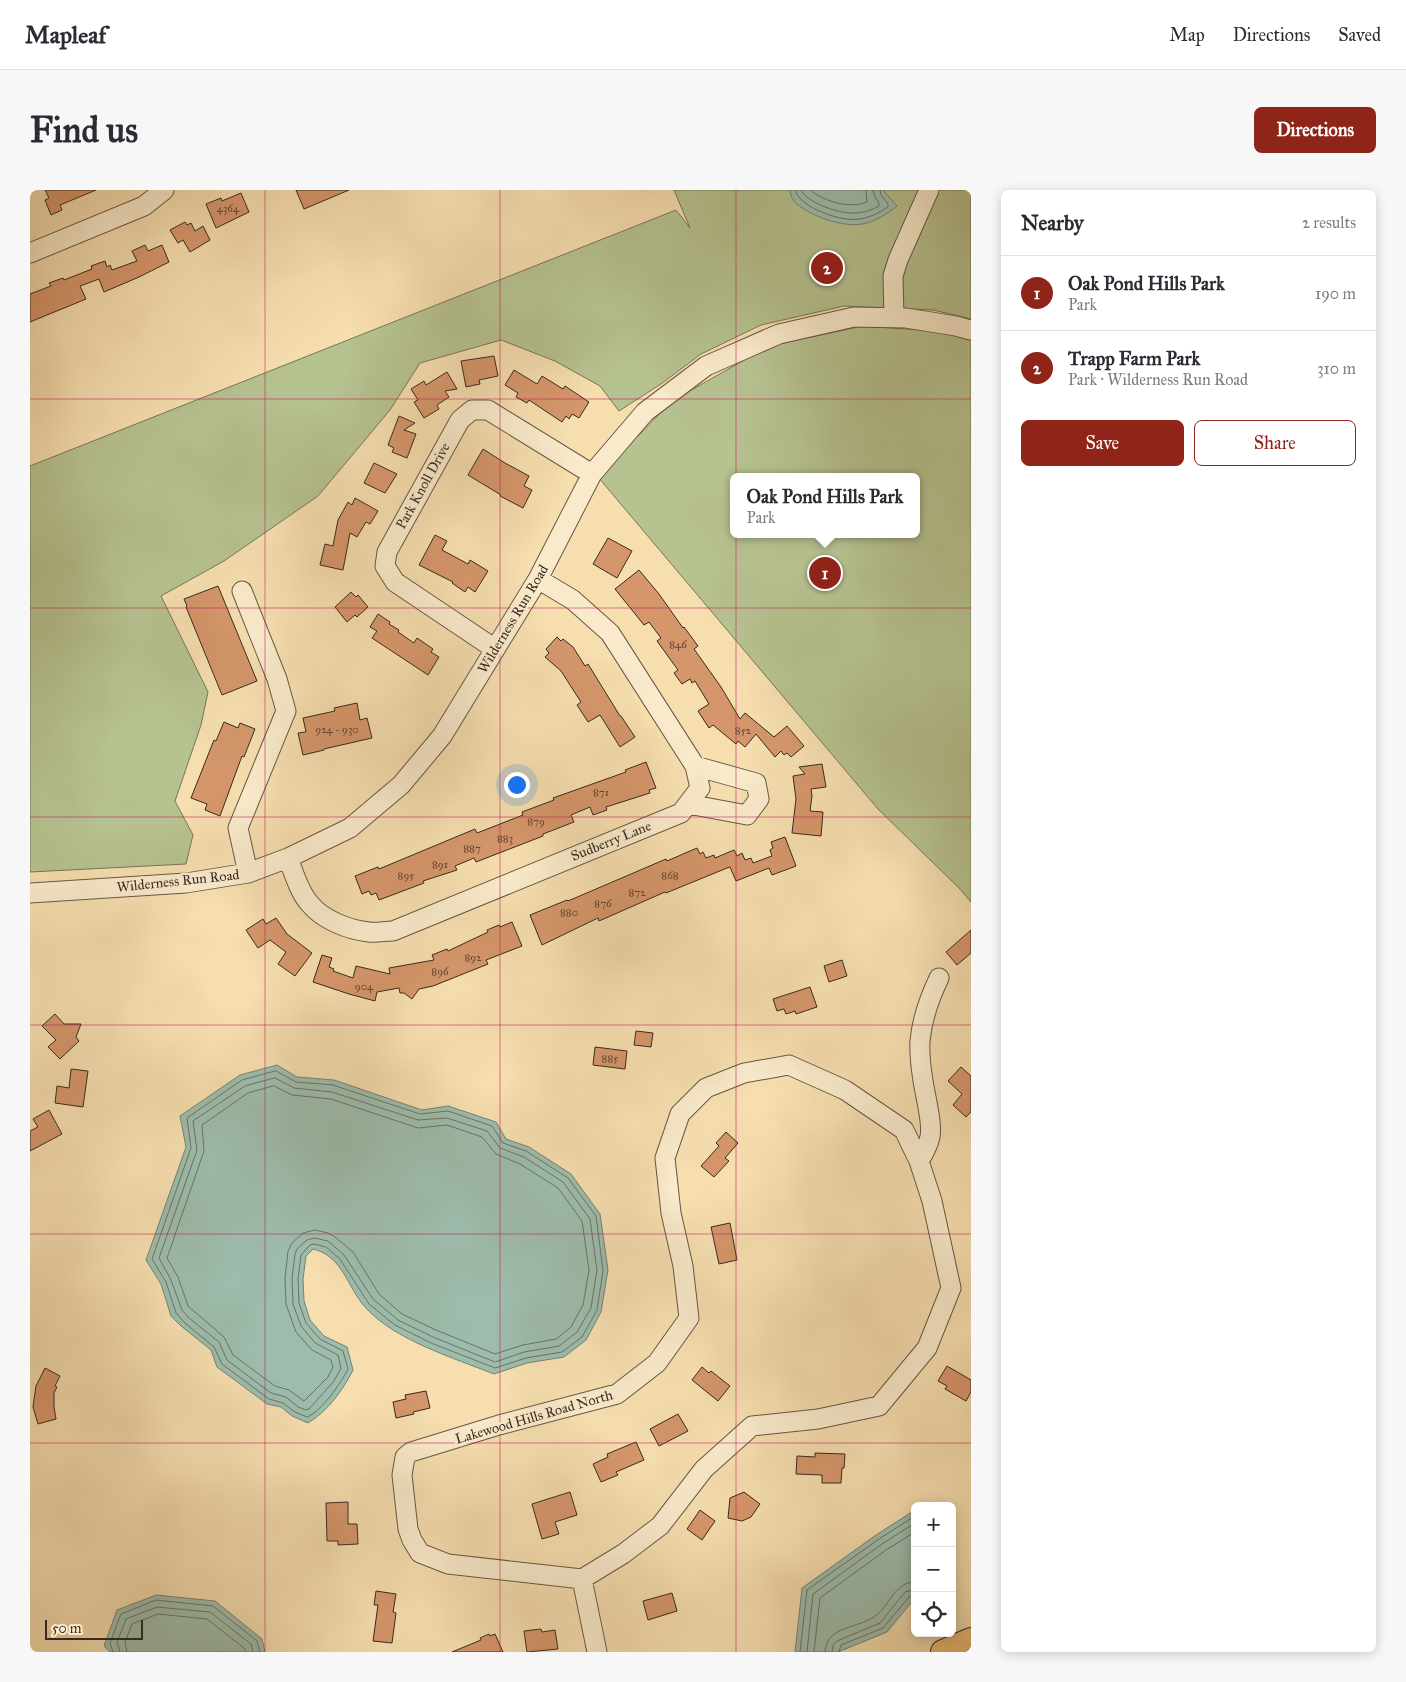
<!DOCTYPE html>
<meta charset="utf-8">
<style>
body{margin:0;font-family:"IM FELL Great Primer",serif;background:#f7f7f7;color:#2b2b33}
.controls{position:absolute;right:15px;bottom:15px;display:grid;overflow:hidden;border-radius:8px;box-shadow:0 2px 12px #0003}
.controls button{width:45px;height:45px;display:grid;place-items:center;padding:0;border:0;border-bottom:1px solid #e1e1e2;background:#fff;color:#2b2b33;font:25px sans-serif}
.scale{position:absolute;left:15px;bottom:12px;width:98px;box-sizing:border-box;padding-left:5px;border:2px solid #382a20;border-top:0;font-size:14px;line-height:18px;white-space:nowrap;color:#382a20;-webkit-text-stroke:4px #f9eacb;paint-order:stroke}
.you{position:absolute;left:486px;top:594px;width:18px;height:18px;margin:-12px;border:4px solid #fff;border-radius:50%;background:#1a73e8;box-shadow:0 0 0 8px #1a73e833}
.badge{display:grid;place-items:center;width:32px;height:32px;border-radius:50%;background:#8f2418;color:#fff;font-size:16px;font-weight:700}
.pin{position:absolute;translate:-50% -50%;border:2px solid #fff;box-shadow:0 1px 5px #0006}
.popup{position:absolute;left:700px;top:283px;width:190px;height:65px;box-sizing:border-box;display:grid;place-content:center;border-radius:8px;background:#fff;filter:drop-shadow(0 1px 4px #0005);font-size:16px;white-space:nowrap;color:#7c7c81}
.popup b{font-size:19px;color:#2b2b33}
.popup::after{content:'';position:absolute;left:50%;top:100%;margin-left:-10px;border:10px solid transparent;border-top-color:#fff}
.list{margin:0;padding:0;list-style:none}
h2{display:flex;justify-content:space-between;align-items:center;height:65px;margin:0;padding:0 20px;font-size:21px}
h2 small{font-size:16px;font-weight:400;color:#7c7c81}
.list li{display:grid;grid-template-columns:32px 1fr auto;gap:15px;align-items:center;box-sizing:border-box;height:75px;padding:0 20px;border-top:1px solid #e1e1e2}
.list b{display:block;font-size:19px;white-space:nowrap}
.list p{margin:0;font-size:16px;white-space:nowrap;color:#7c7c81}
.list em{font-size:16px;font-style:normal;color:#7c7c81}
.actions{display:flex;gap:10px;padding:15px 20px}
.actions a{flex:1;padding:11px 0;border:1px solid #8f2418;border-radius:8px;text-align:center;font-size:18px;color:#8f2418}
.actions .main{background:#8f2418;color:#fff}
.icon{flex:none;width:28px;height:28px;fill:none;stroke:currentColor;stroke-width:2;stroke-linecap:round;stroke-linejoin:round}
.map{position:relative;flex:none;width:941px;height:1462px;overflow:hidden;border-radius:8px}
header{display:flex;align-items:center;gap:30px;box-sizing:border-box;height:70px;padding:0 25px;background:#fff;border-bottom:1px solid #e1e1e2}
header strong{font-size:24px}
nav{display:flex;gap:28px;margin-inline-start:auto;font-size:18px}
.intro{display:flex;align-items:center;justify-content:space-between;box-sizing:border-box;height:120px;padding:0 30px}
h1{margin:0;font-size:35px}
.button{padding:12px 22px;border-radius:8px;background:#8f2418;color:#fff;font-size:18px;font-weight:700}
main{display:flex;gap:30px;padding:0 30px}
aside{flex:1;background:#fff;border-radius:8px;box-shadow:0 2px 12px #0003}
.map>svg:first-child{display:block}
</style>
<header>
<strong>Mapleaf</strong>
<nav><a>Map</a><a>Directions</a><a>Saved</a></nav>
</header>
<div class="intro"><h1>Find us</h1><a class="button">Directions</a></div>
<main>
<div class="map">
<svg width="941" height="1462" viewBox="0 0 941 1462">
<rect width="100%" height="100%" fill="#f6deaf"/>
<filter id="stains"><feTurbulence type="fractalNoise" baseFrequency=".004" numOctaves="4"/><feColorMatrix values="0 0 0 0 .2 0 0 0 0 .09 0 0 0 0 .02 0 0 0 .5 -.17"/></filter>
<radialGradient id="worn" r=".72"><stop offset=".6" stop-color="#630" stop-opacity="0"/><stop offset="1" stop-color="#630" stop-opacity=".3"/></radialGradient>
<path fill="#b6c290" stroke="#777658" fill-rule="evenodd" d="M644,0H941V129L903,120L814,116L731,135L671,164L631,194L589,221L570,196L525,171L471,150L390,173L360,220L288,306L194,371L131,406L178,502L171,535L145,611L163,645L156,674L0,682V276L646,20L660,38Z
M833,136L935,143L941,145V712L929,698L848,619L568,287L642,211L739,156ZM704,287H886V344H704Z"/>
<path fill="#9dbcac" stroke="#758274" d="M760,0H853L867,16C856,25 846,31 832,34C814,38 776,25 764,11C761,8 761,4 760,0Z
M247,875L267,887L304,890L392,920L418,916L466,932L476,949L499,957L541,984L570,1024L578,1080L571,1122L556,1150L534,1167L497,1173L464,1184C424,1168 364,1150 335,1117C317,1097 313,1066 283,1059L276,1066L273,1089L274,1111L280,1130L294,1146L317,1157L323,1180C313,1200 298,1221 278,1233L262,1226L251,1217L237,1214L187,1177L181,1160L151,1136L141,1126L131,1094L116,1070L156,957L150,926L210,885Z
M885,1320V1408L857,1442L808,1462H765L772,1398L846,1345Z
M126,1405L185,1411L232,1449L235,1462H80L74,1456L87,1420Z"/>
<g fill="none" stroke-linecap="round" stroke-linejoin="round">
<path stroke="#6a7366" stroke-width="1" d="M765,0C770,18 811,32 829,29C839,28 849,23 858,17V14L851,5L850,0
M771,0C778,14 811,24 825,23C833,23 842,20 849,16V13L845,7L843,0
M780,0C795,12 820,19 837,12L836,0
M246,881L266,892L303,895L390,924L418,921L462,936L473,953L496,961L538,988L566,1026L573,1081L567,1120L552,1147L532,1162L496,1168L465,1178L401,1153L365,1135L339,1114L310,1069L296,1057L284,1054L280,1055L271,1065L268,1089L269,1113L276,1133L290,1149L313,1161L318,1179C311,1193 291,1222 277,1227L265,1222L253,1213L239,1209L192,1174L184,1157L155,1133L146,1123L136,1092L122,1069L161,958L157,928L212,890Z
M245,888L264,898L302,902L388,930L417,928L457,941L470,958L494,967L533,992L560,1029L567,1080L561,1118L547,1142L529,1156L494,1162L465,1172L403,1147L368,1130L343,1109L314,1065L298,1051L284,1048L277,1050L267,1059L265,1064L262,1088L263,1114L271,1136L285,1153L308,1165L311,1178L304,1191L279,1219L276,1220L268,1217L256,1207L241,1203L197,1170L189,1152L159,1128L152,1120L141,1090L129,1068L167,960L163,931L215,896Z
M244,896L262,905L301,909L388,938L417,935L452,947L466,964L490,974L528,998L552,1031L559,1080L553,1115L541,1137L526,1149L493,1155L465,1164L406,1140L372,1124L349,1104L323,1062L305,1047L298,1043L285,1040L273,1043L262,1053L258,1061L255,1088L256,1114L266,1142L282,1160L301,1170L303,1177L298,1187L274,1211L259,1200L245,1196L203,1165L194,1147L158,1116L148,1087L137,1068L174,961L172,935L218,903Z
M83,1462L80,1453L91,1424L126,1410L183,1416L227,1451L230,1462
M90,1462L87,1452L96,1429L127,1417L180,1422L221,1454L223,1462
M97,1462L95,1452L102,1434L128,1424L177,1429L214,1458L216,1462
M770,1462L777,1400L849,1349L885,1326
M777,1462L783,1404L852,1354L885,1333
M784,1462L790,1408L856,1360L885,1342
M795,1462C796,1435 829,1439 845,1426C860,1416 864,1392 885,1392
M802,1462L803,1455L807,1451L850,1433L875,1402L885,1399
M809,1462L811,1455L853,1438L879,1407L885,1405"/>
</g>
<path fill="#d5966b" stroke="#382a20" d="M15,0H66L30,15L32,20L21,25L15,10L19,8Z
M266,0H319L274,19Z
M211,3L219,22L186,38L176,14L191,8L192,11Z
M155,32L157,35L161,33L165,41L173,36L180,50L160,62L153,50L148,53L140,40Z
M115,55L118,61L132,55L139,72L109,87L74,102L69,89L50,96L56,109L0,132V104L21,96L19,93L33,88L34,90L62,79L61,76L75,71L77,77L80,75L82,80L107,71L102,61Z
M464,166L468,186L449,190L450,194L436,197L431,171Z
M484,180L507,194L512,186L533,199L535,196L559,212L549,228L542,224L539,229L536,226L532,232L499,210L497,213L486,207L488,203L475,195Z
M417,182L427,199L415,201L419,207L407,215L409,219L394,228L384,212L388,210L381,199L394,191L396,195Z
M369,226L385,233L374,240L386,244L377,268L362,262L364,258L358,255Z
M453,259L475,273L499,286L494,296L502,300L493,318L470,306L471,305L438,285Z
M344,273L367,284L355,303L334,293Z
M325,308L348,321L340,334L336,332L327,347L320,343L313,380L290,375L295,354L303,356L308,330L318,312L322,315Z
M405,345L417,351L412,360L438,374L440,370L458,381L445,402L438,397L435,402L422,393L423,392L389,375Z
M578,348L602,361L587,388L563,374Z
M609,380L629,404L653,438L654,437L668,456L664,459L691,497L710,529L715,523L744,547L757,536L774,556L761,567L757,563L754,565L751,561L745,567L726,544L715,557L708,551L706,554L683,535L679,538L668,521L679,514L665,491L662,493L660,489L652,494L644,483L648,480L627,451L631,448L619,432L614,435L585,399Z
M188,396L227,491L192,505L156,417L157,416L154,409Z
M321,402L326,407L328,405L338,417L327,427L325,425L317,432L305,417Z
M348,424L360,432L359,434L369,440L368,442L384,453L387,448L403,459L401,462L409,467L398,485L342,448L347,441L340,437Z
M527,447L531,451L533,449L543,457L555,476L558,474L590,526H591L605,547L590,557L570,525L558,532L547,515L551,512L531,481L515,467L519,463L516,459Z
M327,513L330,530L337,528L342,548L294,559V560L273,565L268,543L276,542L273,528L305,521L304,518Z
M194,532L208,538L210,533L225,539L214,567L212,566L190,626L175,620L177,614L161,608L184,550L186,551Z
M616,572L626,598L619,600L620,603L576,617L577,620L563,625L560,617L541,625L544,632L513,644V646L446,672L444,668L425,676L427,680L393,691L394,693L349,710L346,703L341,705L339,701L332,704L325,686L348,677L349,679L445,639L447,643L493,625L492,622L524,610L523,608L596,582L595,580Z
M792,574L796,597L781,599L782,606L780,621L793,622L791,646L762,643L766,609L763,586L775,584L769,577Z
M755,647L766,676L742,685L739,678L706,691L700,677L697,678L636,703L635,702L569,731L568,728L512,755L500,725L537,710L538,711L636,669L637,671L667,658L670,664L673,662L676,668L684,665L685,668L704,660L707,666L712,663L715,670L721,668L723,673L742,666L740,660L743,658L741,652Z
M246,728L257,744L282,763L265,786L248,774L256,762L240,750L228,758L216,740L233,729L236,734Z
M482,732L492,756L456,770L458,774L403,796L389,799L382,809L374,803H370L369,798L347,802L345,811L319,804L283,792L292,765L302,768L299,777L304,779L303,781L323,788L326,776L360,784L359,778L404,770L402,765L417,759L418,761L458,742L457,740L469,735L470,737Z
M941,740V763L927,775L916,762Z
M812,770L817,786L799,792L794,776Z
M780,797L787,817L766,824L765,821L756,824L754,819L747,821L743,809Z
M25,824L34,834H51L46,847L49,851L30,869L18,857L26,850L12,836Z
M606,841L623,843L621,857L604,855Z
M565,857L597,861L595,879L563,875Z
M931,877L941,886V922L936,927L923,915L932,904L918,891Z
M41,879L58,881L53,917L25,913L27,896L39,898Z
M19,920L32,944L0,961V941L8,937L3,929Z
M696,942L708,953L695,968L699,971L684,987L671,976L689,956L686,953Z
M700,1033L707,1070L689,1074L681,1037Z
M917,1176L941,1190V1202L936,1211L915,1199L917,1196L908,1191Z
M672,1177L679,1183L681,1181L700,1196L688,1211L662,1190Z
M15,1178L30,1186L25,1196L27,1197L24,1203V1217L26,1229L8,1234L3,1217L6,1196Z
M396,1201L400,1218L383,1222L384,1224L366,1228L363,1212L376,1209L375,1205Z
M648,1224L658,1241L629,1256L620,1239Z
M606,1252L614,1270L586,1282L588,1285L571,1292L563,1274L578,1267L577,1264Z
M785,1263L815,1264L814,1278H812L811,1293H792V1285L766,1284L767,1266L785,1267Z
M540,1302L547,1325L525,1332L529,1344L512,1349L502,1314Z
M714,1302L730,1314L721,1327L712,1331L698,1328L700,1308Z
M318,1312V1334H327L328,1354L308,1355V1351H297L296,1313Z
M670,1320L685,1331L672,1350L657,1339Z
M346,1401L366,1404L363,1422L366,1423L362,1453L343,1451L348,1415H344Z
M642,1403L647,1421L618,1430L613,1411Z
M511,1439L512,1442L525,1440L528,1459L497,1462L494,1441Z
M459,1444L460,1446L465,1444L473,1462H422L451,1450L450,1448Z"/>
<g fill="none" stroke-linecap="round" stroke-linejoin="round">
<defs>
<path id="minor" d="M0,63L114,16L134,0
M864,127L863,86L868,70L899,0
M212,401L247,489L256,521L208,638L218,683
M465,459L365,392L355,376L357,362L430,230L442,220H458L562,284
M658,614L717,625L729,609L726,593L665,576
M258,668C264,683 269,702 280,714C293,730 319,740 339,742C347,743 355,741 363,741L651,623L670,598L665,576L580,443L543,410L508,389
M0,703L156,693L218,683L258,668L320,638L371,595L412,546L508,389L562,284L615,222L676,176L749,144L824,127L876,128L926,136L941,140
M759,875L815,900L874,940L889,971L902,1011L921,1098L897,1158L849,1216L788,1229L722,1236L674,1279L630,1336L593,1364L552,1389L418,1374L390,1363L382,1350L378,1339L372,1285L375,1267L381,1262L469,1235L587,1204L627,1173L659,1128L653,1076L641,1023L635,968L650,924L676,898L714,883Z
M889,971C894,963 898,956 900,947C902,935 899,924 897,912C893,893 889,870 890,851C892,828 899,809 909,788
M552,1389L567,1462"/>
<path id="major" d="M913,1462L941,1450"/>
</defs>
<use href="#minor" stroke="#685744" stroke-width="21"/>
<use href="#major" stroke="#382a20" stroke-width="26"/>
<use href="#minor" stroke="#f9eacb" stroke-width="19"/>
<use href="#major" stroke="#ebbf78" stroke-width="24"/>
</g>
<path fill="none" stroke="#c2185b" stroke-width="1" stroke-opacity="0.55" d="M235,0V1462M470,0V1462M706,0V1462M0,209H941M0,418H941M0,627H941M0,835H941M0,1044H941M0,1253H941"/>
<g text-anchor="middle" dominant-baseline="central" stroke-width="5" stroke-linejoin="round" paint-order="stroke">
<g font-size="11" fill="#5f4533">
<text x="198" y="18">4364</text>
<text x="648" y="454">846</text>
<text x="307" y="539">924 - 930</text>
<text x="713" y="540">852</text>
<text x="571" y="602">871</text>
<text x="506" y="631">879</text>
<text x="475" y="648">883</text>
<text x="442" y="658">887</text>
<text x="410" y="674">891</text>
<text x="376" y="685">895</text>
<text x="640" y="685">868</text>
<text x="607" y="702">872</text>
<text x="573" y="713">876</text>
<text x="539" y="722">880</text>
<text x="443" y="767">892</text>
<text x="410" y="781">896</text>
<text x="334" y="796">904</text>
<text x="580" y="868">885</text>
</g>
<g font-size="14" fill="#382a20" stroke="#f9eacb">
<text transform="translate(393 296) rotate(-61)">Park Knoll Drive</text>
<text transform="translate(483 429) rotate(-59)">Wilderness Run Road</text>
<text transform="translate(581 651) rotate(-22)">Sudberry Lane</text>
<text transform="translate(148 691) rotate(-6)">Wilderness Run Road</text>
<text transform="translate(504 1227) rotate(-16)">Lakewood Hills Road North</text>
</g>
</g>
<rect width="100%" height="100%" filter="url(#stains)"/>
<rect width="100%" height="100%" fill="url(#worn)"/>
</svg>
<div class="controls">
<button>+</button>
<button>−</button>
<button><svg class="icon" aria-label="locate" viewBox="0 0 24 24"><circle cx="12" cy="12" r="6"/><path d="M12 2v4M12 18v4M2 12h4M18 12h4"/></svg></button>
</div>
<div class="scale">50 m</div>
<div class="you"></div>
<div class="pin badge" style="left:795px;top:383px">1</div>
<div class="popup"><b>Oak Pond Hills Park</b>Park</div>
<div class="pin badge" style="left:797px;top:78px">2</div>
</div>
<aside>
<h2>Nearby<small>2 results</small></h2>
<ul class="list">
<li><span class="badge">1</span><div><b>Oak Pond Hills Park</b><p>Park</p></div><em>190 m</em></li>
<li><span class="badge">2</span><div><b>Trapp Farm Park</b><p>Park · Wilderness Run Road</p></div><em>310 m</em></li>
</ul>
<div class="actions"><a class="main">Save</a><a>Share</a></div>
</aside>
</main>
